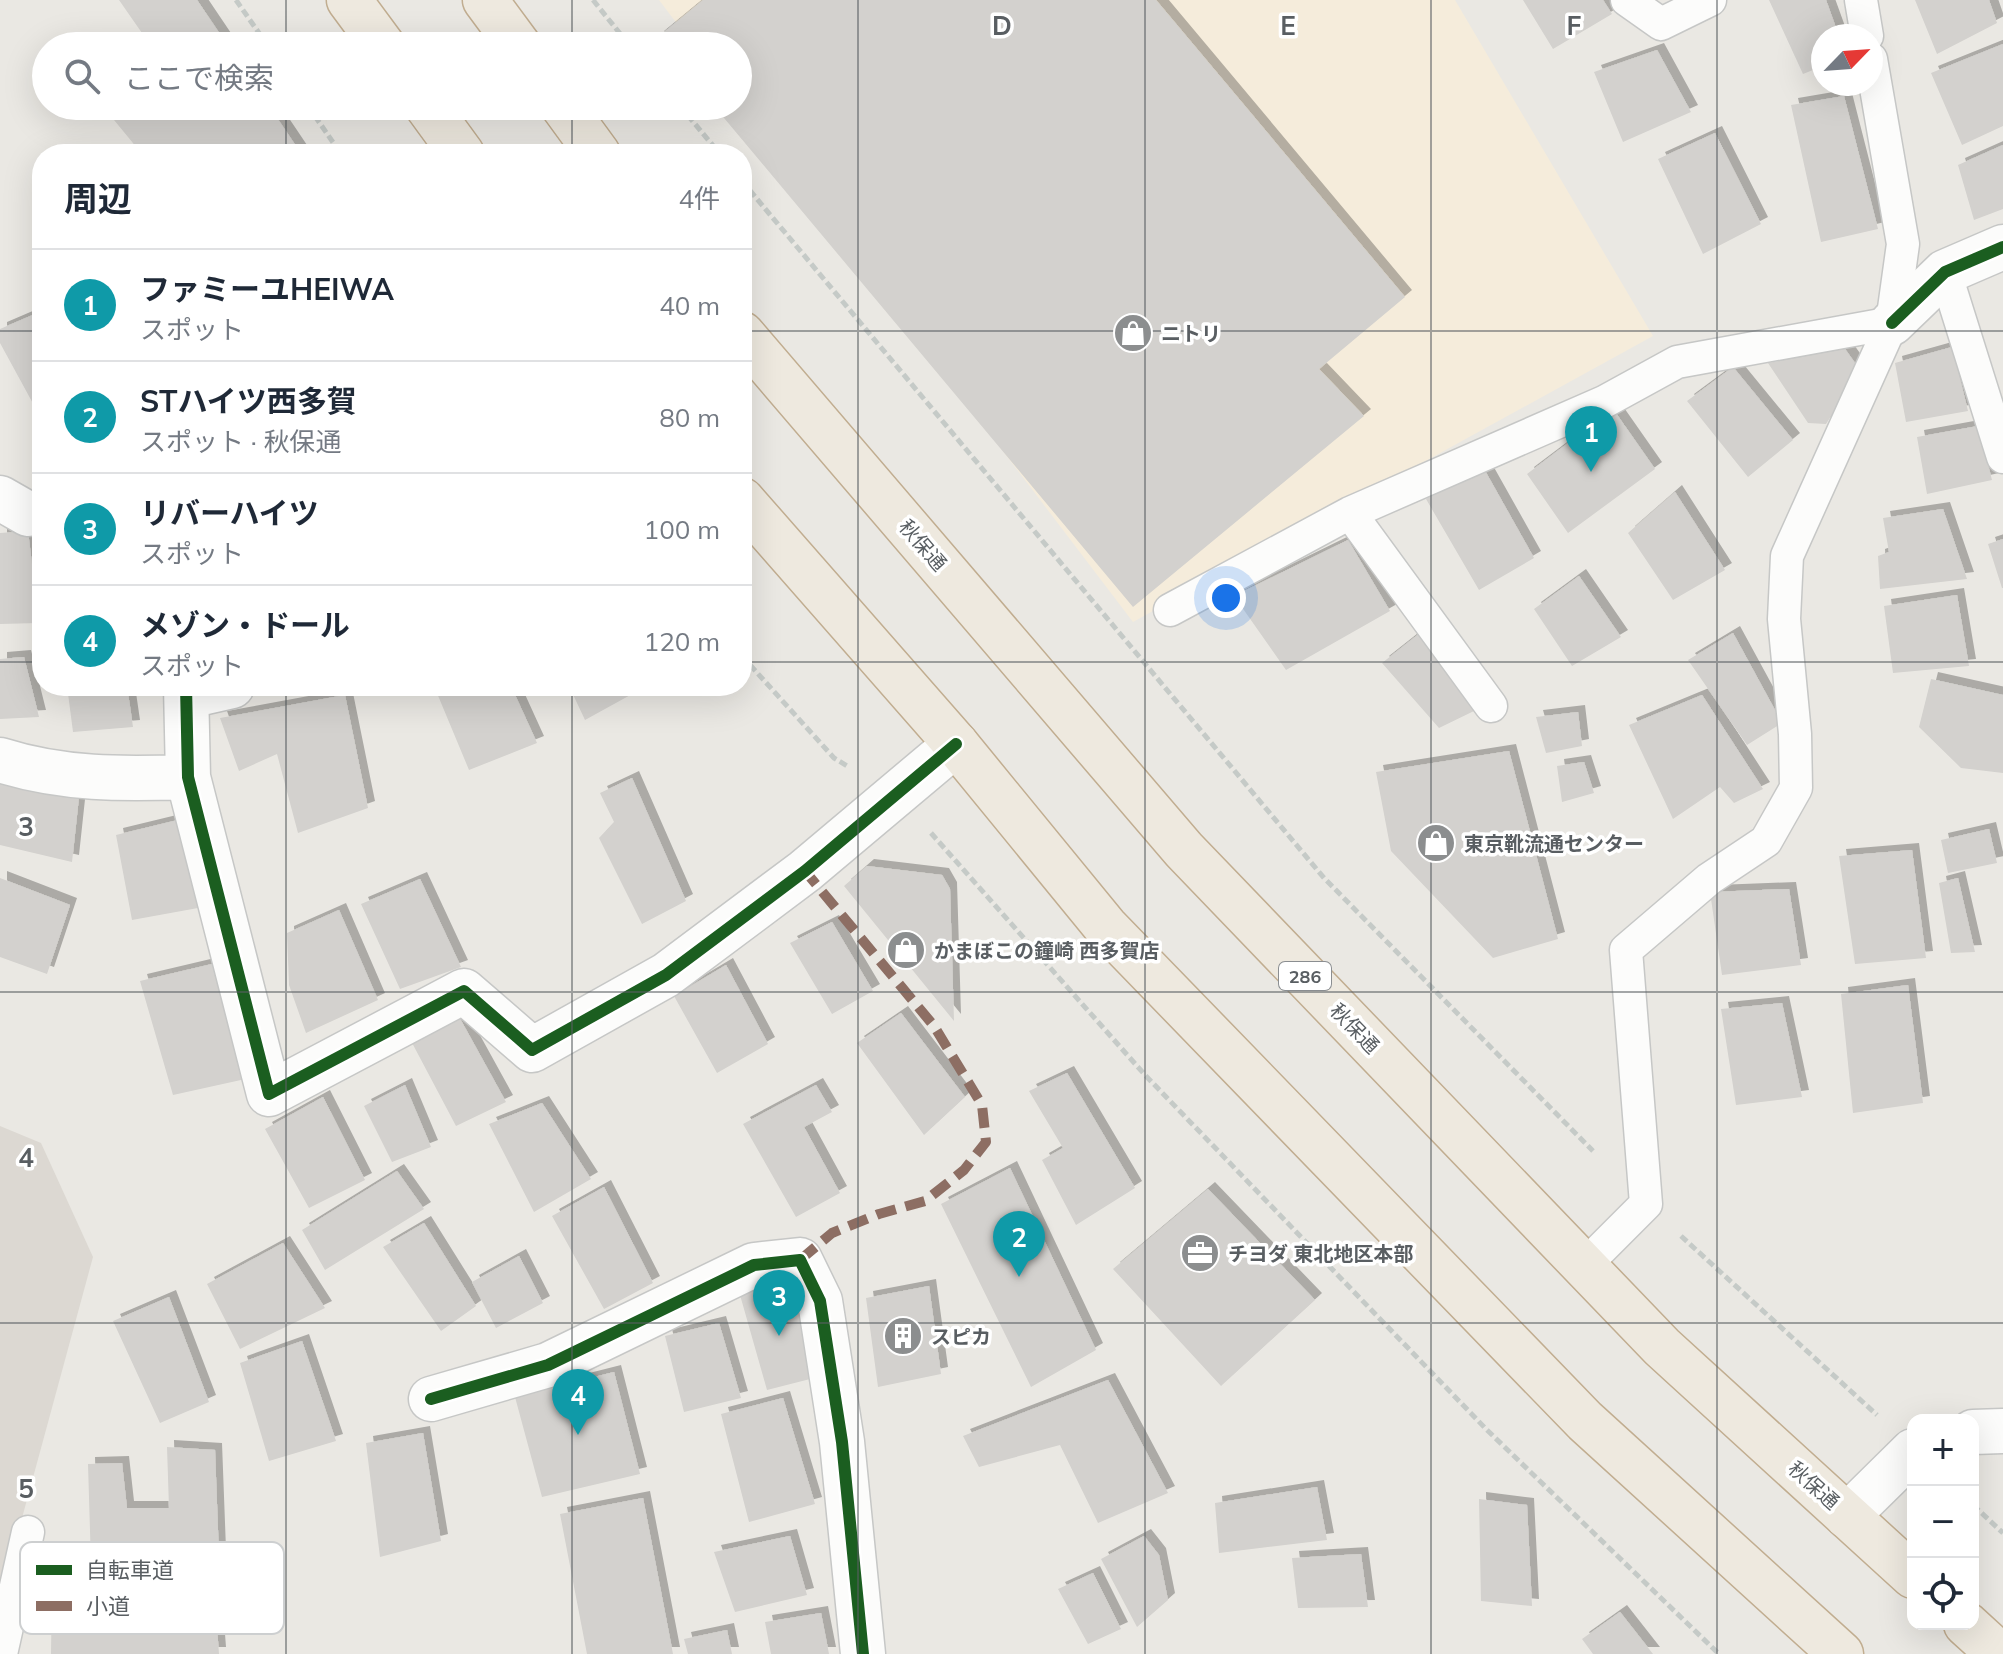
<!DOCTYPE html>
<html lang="ja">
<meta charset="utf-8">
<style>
body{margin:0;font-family:Mulish,"Noto Sans JP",sans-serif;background:#f2f2f3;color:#1f2937}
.controls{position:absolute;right:24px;bottom:24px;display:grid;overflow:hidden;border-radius:16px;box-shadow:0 8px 32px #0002}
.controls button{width:72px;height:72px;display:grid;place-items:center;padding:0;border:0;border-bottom:2px solid #e0e1e3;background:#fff;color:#1f2937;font:40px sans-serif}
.compass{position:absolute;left:1811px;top:24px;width:72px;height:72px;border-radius:50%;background:#fff;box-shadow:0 8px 32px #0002;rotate:65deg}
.you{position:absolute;left:1226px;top:598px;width:28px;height:28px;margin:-20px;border:6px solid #fff;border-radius:50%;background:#1a73e8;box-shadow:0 0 0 12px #1a73e833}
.badge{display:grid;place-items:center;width:52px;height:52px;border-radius:50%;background:#7c3aed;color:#fff;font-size:26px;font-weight:700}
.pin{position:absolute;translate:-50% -66px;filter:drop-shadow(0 2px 4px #0008)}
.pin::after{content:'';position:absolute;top:42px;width:28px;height:24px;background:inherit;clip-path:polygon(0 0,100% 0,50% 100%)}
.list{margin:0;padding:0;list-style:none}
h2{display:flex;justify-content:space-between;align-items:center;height:104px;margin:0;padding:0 32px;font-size:34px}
h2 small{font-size:26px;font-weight:400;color:#747a83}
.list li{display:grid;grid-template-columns:52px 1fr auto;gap:24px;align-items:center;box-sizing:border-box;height:112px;padding:0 32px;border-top:2px solid #e0e1e3}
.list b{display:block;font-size:30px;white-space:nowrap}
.list p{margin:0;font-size:26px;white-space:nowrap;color:#747a83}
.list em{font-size:26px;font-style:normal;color:#747a83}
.icon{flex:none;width:44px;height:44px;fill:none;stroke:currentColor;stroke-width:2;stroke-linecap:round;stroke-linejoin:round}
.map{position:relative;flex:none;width:2003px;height:1654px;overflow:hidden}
.search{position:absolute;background:#fff;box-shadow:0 8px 32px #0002;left:32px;top:32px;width:720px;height:88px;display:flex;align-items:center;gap:20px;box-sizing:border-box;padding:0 28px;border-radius:44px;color:#747a83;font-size:30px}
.panel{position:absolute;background:#fff;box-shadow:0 8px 32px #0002;left:32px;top:144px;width:720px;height:552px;border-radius:32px}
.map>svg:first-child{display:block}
</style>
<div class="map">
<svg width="2003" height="1654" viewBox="0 0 2003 1654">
<defs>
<filter id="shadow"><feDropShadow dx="7" dy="-7" stdDeviation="0" flood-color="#0004"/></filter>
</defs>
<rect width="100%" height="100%" fill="#eae8e3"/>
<path fill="#f5ecdb" d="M659,0H1455L1653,336L1133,622L738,103V46H694Z"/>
<path fill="#dcd8d2" d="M0,1126L41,1143L93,1257L0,1599Z"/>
<path fill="#d3d1ce" filter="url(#shadow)" d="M119,0H197L228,46H151Z
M703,0H1156L1405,297L1319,369L1364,416L1133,607L714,106H738V46H663L657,38Z
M1523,0H1603L1612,14L1553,49Z
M1769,0H1826L1839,36H1823V66L1803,74Z
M1915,0H1989L1997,23L1937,54Z
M2003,44V126L1962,145L1931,73Z
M1657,50L1691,112L1623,142L1594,72Z
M1844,96L1878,229L1821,242L1791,105Z
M130,106H269L300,152L142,154L114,120Z
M1715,133L1761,224L1703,254L1658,159Z
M2003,145V209L1974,220L1958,165Z
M42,311V420L0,343V329Z
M1952,347L1968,411L1906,422L1895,363Z
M1845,349L1860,370L1826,424L1808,423L1768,363Z
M1733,367L1793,440L1748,477L1687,401Z
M1613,409L1655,469L1568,533L1527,474Z
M1978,426L1992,480L1927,494L1917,437Z
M1484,469L1534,558L1479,590L1426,499Z
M1675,492L1725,570L1673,600L1628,533Z
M1943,509L1967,579L1880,589L1878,556L1889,552L1883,518Z
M28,531L39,623L0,624V533Z
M2003,539V588H2002L1988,544Z
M1348,540L1390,611L1286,670L1234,596Z
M1579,576L1621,637L1572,666L1534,609Z
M1957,595L1969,666L1893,673L1884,606Z
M1420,633L1474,711L1439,728L1382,663Z
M1733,633L1782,723L1747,745L1688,660Z
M24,657L39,717L0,719V659Z
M1931,679L2003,695V773L1961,768L1919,727Z
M67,686H127L133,727L73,732Z
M434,686H511L537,743L469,770Z
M569,686H631L634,693L585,720Z
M345,695L368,808L298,833L277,754L239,771L220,718Z
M1702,695L1763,789L1734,803L1720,787L1673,819L1629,725Z
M1578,712L1582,746L1546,753L1536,717Z
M1509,751L1558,939L1493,958L1391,851L1376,772Z
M1584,762L1594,793L1562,802L1557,766Z
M0,778L79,797L72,862L0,845Z
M632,778L686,901L642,924L599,838L614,822L600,793Z
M182,819L198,908L132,920L116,835Z
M1989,829L1997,863L1948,873L1941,840Z
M1912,850L1926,958L1855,964L1839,856Z
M867,866L942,875L950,889L954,1021L844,886Z
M0,878L70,905L47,974L0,957Z
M1958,878L1975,952L1951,953L1939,883Z
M420,879L461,967L400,989L361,904Z
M1789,889L1801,965L1722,975L1710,892Z
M339,910L378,1000L306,1033L289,985L287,933Z
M832,922L873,991L832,1014L790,943Z
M212,964L250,1078L173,1095L140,981Z
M726,965L768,1044L717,1073L674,996Z
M1908,985L1923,1103L1853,1113L1841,994Z
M1782,1003L1802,1097L1736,1105L1721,1009Z
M901,1013L965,1097L924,1135L857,1043Z
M458,1015L506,1102L456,1126L410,1039Z
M1067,1073L1135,1188L1076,1225L1042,1160L1063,1148L1029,1091Z
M405,1085L431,1147L392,1162L364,1106Z
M816,1085L832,1112L804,1127L840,1193L796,1217L743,1124Z
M323,1097L365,1180L309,1208L265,1129Z
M542,1103L591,1179L534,1212L489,1124Z
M1010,1168L1096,1350L1031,1387L941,1204Z
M397,1171L424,1209L325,1270L302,1230Z
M604,1187L653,1283L604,1309L552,1216Z
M1208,1189L1315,1300L1221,1386L1113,1269Z
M424,1223L476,1306L441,1331L383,1247Z
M283,1243L325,1308L240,1349L207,1284Z
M519,1256L543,1303L496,1328L472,1282Z
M793,1279L818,1377L767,1390L740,1295Z
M929,1286L941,1374L878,1387L866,1298Z
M169,1297L209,1402L160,1423L113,1321Z
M719,1323L741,1398L684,1412L665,1336Z
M302,1341L336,1441L269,1461L240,1363Z
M614,1372L640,1474L542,1497L515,1397Z
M1108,1380L1168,1493L1098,1523L1060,1445L979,1467L963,1436Z
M783,1398L815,1504L749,1522L721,1414Z
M423,1433L441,1541L380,1557L366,1443Z
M167,1447L215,1450L219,1556L91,1564L88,1464L122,1463L127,1508H169Z
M1317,1487L1327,1540L1219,1553L1215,1503Z
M643,1498L673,1654H587L560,1514Z
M1479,1499L1527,1505L1532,1606L1481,1601Z
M790,1536L807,1595L735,1612L714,1552Z
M1144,1536L1159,1555L1168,1600L1137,1627L1101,1559Z
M1361,1554L1368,1607L1298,1608L1292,1558Z
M1093,1573L1121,1629L1088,1644L1058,1589Z
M52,1586L214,1588L219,1654H51Z
M1620,1612L1653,1654H1593L1582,1639Z
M821,1613L829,1654H771L765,1622Z
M727,1630L732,1654H688L684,1639Z"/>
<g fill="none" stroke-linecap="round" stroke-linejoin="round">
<defs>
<path id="lane" d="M1627,0L1661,24L1710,0
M1861,0L1867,36
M1945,272L2003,457
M1350,513L1491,706
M1170,610L1350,513L1604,402L1677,362L1892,323
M1584,1266L1646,1204L1626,950L1709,879L1766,841L1796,788L1795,734L1784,619L1787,556L1892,323L1903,244L1871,59
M1,1654L28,1532"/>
<path id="street" d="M1892,323L1945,272L2003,247
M0,498L28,514
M186,686L188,777L269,1094L464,991L532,1050L666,975L805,871L956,744
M188,696L232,686
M0,760C63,780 122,779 188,777
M431,1399L548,1365L754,1265L800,1260L820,1301L842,1442L863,1654
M1973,1432L2003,1431
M1847,1516L1913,1451"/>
<path id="highway" d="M349,0L383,46
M485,0L519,46
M427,106L462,154
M563,106L598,154
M742,334L1184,850L1662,1347L1913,1576
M742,500L956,744L1105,926L1585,1421L1841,1654
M1966,1624L1999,1654"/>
</defs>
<use href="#lane" stroke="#c6c7c6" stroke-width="35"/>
<use href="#street" stroke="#c6c7c6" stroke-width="47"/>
<use href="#highway" stroke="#c1ad90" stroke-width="47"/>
<path stroke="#c5cac7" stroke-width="5" stroke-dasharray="8 4" stroke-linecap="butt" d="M236,0L268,46
M593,0L630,46
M308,106L341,154
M680,106L720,154
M742,181L1324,878L1593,1151
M742,656L834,758L849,767
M931,833L1145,1075L1487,1430L1719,1654
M1681,1236L1877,1415
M1973,1505L2003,1533"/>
<use href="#lane" stroke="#fcfcfb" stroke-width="32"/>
<use href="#street" stroke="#fcfcfb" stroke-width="44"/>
<use href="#highway" stroke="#eee9df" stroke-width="44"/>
<path stroke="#8d6e63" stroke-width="10" stroke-dasharray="20 10" stroke-linecap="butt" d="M800,1260L832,1233L879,1214L925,1201L964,1170L986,1142L982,1105L934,1026L805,871"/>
<defs>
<path id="cycleway" d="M1892,323L1945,272L2003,247
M186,686L188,777L269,1094L464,991L532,1050L666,975L805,871L956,744
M431,1399L548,1365L754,1265L800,1260L820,1301L842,1442L863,1654"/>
</defs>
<use href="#cycleway" stroke="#fff" stroke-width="17"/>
<use href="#cycleway" stroke="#1b5e20" stroke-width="12"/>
</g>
<path fill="none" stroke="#595e62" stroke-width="2" stroke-opacity="0.55" d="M286,0V46M572,0V46M858,0V1654M1145,0V1654M1431,0V1654M1717,0V1654M286,106V154M572,106V154M0,331H42M742,331H2003M0,662H42M742,662H2003M286,686V1654M572,686V1654M0,992H2003M0,1323H2003"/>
<defs>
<symbol id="shop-disc" viewBox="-11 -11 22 22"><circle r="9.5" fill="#8c8e8f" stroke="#fff"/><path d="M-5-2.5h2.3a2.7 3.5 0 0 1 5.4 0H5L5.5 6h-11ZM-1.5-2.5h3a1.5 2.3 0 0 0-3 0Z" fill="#fff"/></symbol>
<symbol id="office-disc" viewBox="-11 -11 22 22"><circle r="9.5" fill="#8c8e8f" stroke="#fff"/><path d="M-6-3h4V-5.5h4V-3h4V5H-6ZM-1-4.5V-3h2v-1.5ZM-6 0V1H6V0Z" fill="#fff"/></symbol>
<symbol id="building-disc" viewBox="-11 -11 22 22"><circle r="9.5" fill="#8c8e8f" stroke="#fff"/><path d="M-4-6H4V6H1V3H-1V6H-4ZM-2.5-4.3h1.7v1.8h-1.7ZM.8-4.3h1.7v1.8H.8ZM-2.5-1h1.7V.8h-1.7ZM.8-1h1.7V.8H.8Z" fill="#fff"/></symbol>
</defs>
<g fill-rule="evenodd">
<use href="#shop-disc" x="1111" y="311" width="44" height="44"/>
<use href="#shop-disc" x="1414" y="821" width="44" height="44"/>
<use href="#shop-disc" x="884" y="928" width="44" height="44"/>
<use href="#office-disc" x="1178" y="1231" width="44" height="44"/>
<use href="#building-disc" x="881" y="1314" width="44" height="44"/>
</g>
<g text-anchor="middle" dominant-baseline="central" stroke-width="7" stroke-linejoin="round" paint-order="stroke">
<rect fill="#fff" stroke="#8b8e91" stroke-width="2" x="1279" y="962" width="52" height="28" rx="6"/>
<g font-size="18" font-weight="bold" fill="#595e62">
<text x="1305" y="976">286</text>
</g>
<g font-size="20" font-weight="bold" fill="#595e62" stroke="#fff" text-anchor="start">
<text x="1161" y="333">ニトリ</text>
<text x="1464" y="843">東京靴流通センター</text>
<text x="934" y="950">かまぼこの鐘崎 西多賀店</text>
<text x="1228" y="1253">チヨダ 東北地区本部</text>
<text x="931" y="1336">スピカ</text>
</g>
<g font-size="20" fill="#595e62" stroke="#fff">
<text transform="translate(923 545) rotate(49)">秋保通</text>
<text transform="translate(1355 1028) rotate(46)">秋保通</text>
<text transform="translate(1814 1485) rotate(42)">秋保通</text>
</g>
</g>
<rect x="20" y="1542" width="264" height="92" rx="12" fill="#fff" stroke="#cdcfd0" stroke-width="2"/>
<rect x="36" y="1565" width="36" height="10" fill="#1b5e20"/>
<rect x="36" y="1601" width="36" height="10" fill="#8d6e63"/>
<g font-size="22" fill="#595e62">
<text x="86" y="1578">自転車道</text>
<text x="86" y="1614">小道</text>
</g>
<g font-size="26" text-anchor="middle" font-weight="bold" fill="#595e62" stroke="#fff" stroke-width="7" stroke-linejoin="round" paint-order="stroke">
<text x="1002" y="35">D</text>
<text x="1288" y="35">E</text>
<text x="1574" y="35">F</text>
<text x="26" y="836">3</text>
<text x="26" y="1167">4</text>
<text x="26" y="1498">5</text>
</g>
</svg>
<div class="controls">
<button>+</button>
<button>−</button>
<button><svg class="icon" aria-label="locate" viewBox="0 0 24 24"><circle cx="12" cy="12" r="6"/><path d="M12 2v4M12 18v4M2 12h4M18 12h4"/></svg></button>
</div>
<svg class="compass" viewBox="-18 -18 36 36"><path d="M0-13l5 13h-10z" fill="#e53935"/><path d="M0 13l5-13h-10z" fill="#747a83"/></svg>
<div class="you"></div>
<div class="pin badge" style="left:1591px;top:472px;background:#0f9aa8">1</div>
<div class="pin badge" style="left:1019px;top:1277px;background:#0f9aa8">2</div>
<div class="pin badge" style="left:779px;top:1336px;background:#0f9aa8">3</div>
<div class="pin badge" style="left:578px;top:1435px;background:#0f9aa8">4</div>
<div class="search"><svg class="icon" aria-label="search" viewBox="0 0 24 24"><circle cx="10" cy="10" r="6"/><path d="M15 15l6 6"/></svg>ここで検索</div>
<section class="panel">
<h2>周辺<small>4件</small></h2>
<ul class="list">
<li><span class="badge" style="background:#0f9aa8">1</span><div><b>ファミーユHEIWA</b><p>スポット</p></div><em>40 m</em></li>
<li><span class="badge" style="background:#0f9aa8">2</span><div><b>STハイツ西多賀</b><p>スポット · 秋保通</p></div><em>80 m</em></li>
<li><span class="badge" style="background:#0f9aa8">3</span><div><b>リバーハイツ</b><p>スポット</p></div><em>100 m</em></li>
<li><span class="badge" style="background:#0f9aa8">4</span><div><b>メゾン・ドール</b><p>スポット</p></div><em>120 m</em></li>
</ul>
</section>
</div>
